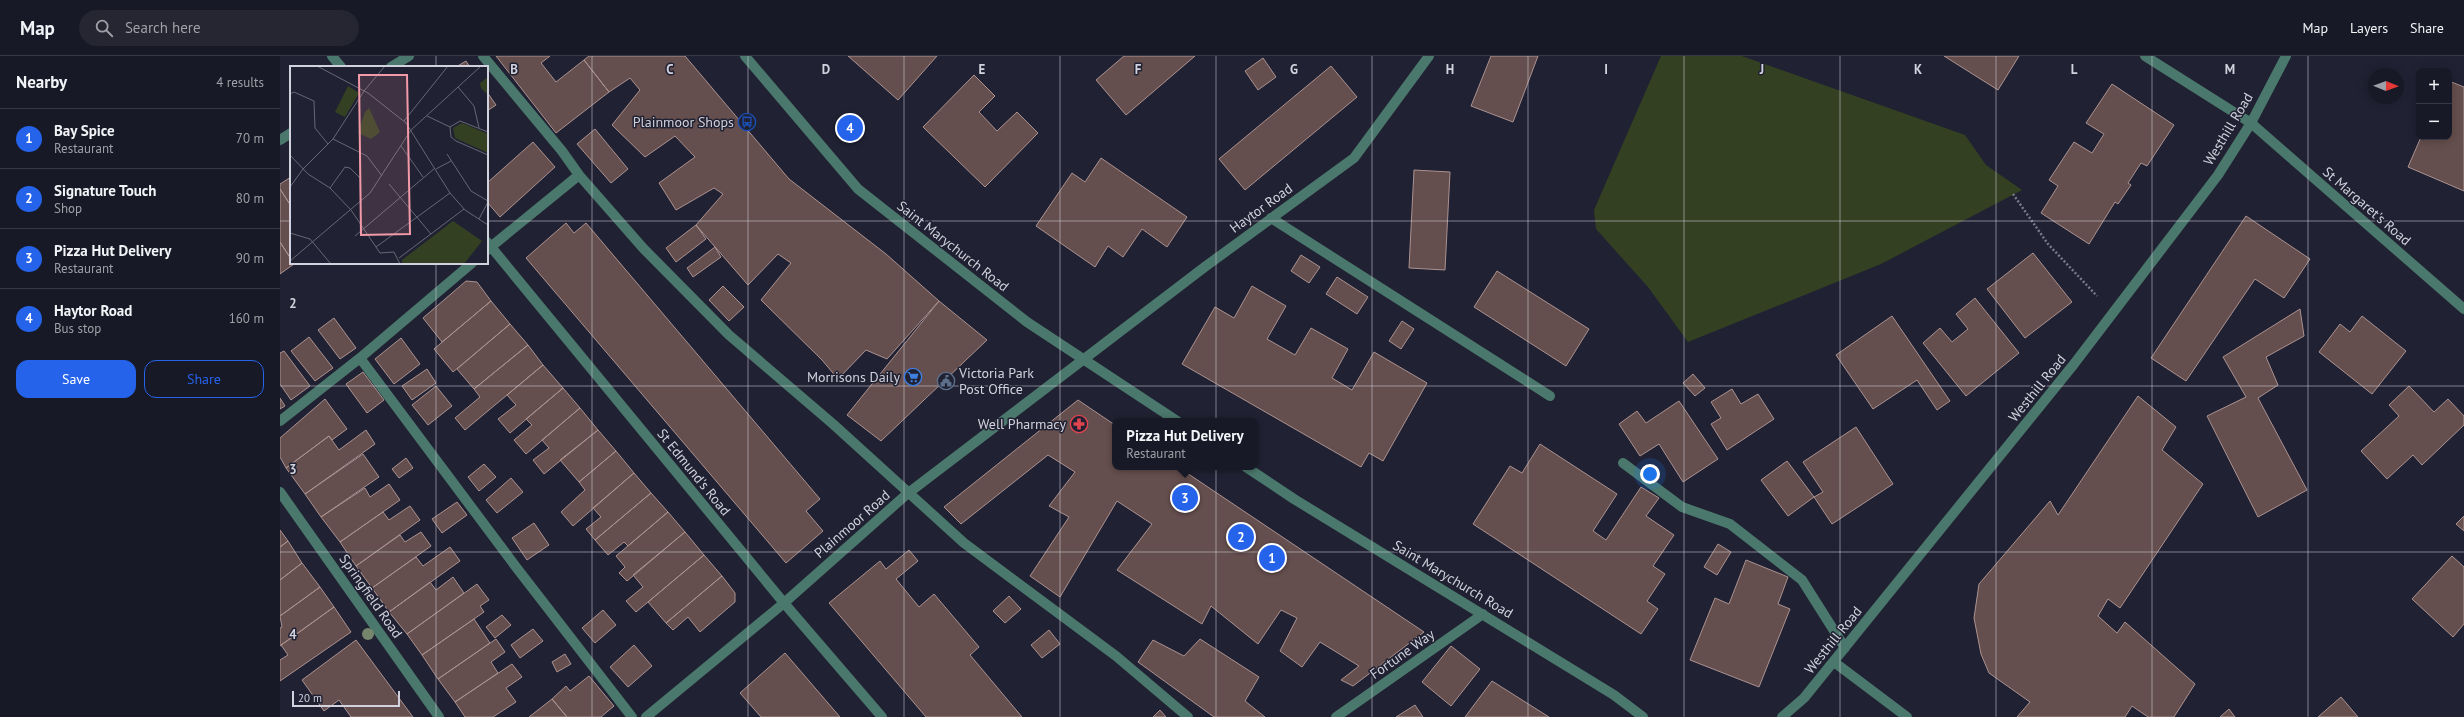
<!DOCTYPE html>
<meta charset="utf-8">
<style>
body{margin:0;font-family:"PT Sans",sans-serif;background:#252632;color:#f1f3f6}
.controls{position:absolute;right:12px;top:12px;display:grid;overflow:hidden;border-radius:8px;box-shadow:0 2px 10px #0003}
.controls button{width:36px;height:36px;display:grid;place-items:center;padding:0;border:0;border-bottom:1px solid #363843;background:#181926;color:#f1f3f6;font:20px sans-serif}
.compass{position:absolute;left:2088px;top:12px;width:36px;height:36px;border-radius:50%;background:#181926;box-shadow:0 2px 10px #0003;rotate:91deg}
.scale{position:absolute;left:12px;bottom:10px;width:108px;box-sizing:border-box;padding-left:4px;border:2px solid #d1d2dd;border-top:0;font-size:11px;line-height:14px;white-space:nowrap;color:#d1d2dd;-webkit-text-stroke:3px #202132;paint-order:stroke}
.you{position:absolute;left:1370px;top:418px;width:14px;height:14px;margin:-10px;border:3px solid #fff;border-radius:50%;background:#1a73e8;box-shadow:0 0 0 6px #1a73e833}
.badge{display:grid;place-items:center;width:26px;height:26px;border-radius:50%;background:#2563eb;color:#fff;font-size:13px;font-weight:700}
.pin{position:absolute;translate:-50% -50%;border:2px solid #fff;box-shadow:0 1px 4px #0006}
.popup{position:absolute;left:832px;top:362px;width:146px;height:52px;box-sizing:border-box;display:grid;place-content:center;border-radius:8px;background:#181926;filter:drop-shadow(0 1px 3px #0005);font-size:13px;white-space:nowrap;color:#9fa0a7}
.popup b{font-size:15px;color:#f1f3f6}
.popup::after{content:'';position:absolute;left:50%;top:100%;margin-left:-8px;border:8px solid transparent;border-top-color:#181926}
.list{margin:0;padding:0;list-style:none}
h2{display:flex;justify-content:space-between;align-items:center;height:52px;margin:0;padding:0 16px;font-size:17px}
h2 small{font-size:13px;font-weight:400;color:#9fa0a7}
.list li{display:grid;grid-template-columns:26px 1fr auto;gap:12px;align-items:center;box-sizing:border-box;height:60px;padding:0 16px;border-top:1px solid #363843}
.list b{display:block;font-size:15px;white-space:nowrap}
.list p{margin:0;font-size:13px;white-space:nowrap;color:#9fa0a7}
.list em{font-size:13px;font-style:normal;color:#9fa0a7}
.actions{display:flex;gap:8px;padding:12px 16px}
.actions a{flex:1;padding:9px 0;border:1px solid #2563eb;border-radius:12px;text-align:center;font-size:14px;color:#2563eb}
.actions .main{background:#2563eb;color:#fff}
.icon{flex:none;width:22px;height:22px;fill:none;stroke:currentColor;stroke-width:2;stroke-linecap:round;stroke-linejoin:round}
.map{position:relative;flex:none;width:2184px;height:661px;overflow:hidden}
header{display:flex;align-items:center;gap:24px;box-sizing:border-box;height:56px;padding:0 20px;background:#181926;border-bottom:1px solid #363843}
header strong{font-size:19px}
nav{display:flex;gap:22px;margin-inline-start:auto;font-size:14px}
.search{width:280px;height:36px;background:#252632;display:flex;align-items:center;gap:10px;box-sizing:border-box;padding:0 14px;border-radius:22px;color:#9fa0a7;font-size:15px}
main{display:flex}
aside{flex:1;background:#181926}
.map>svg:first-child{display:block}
</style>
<header>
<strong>Map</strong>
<div class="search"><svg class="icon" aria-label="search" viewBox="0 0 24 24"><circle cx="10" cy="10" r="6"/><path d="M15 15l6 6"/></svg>Search here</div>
<nav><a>Map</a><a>Layers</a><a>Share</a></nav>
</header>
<main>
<aside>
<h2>Nearby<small>4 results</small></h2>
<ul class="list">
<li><span class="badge">1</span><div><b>Bay Spice</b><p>Restaurant</p></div><em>70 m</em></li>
<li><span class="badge">2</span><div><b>Signature Touch</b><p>Shop</p></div><em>80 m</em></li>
<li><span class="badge">3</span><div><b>Pizza Hut Delivery</b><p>Restaurant</p></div><em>90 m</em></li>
<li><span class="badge">4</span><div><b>Haytor Road</b><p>Bus stop</p></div><em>160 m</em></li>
</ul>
<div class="actions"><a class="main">Save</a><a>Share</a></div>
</aside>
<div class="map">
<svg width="2184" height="661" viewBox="0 0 2184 661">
<rect width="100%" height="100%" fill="#202132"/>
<path fill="#334122" d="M1381,0H1462L1685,79L1706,109L1742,134L1601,208L1408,286L1368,231L1316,173L1314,154Z"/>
<path fill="#654f4e" stroke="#ab9291" d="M216,0H270L261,7L276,26L304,4L329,36L276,77Z
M309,0H405L509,123L606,198L659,245L607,303L586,294L558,323L542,304L481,244L511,207L498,198L468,229L416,169L443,138L434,132L396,154L379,127L415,101L395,80L365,101L332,69L360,34L350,22L329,36L304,4Z
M568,0H657L618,44Z
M844,0H915L846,59L816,24Z
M1211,0H1258L1233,66L1191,50Z
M1664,0H1739L1718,34Z
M983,2L996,21L978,34L965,15Z
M186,5L190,11H176Z
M1051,10L1077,41L965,134L939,103Z
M694,19L715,40L699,56L717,75L737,56L758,77L705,131L643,71Z
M2169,25L2184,31V135L2128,111L2141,81H2169Z
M1832,28L1894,69L1867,110L1861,107L1848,127L1851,129L1838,148L1835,146L1809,188L1761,157L1778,130L1769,124L1794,86L1812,97L1824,78L1806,67Z
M207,36L216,49L207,55Z
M315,73L348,113L331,127L297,88Z
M253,86L275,111L220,161L207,146V127Z
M821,102L907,161L887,191L862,173L843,201L828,190L815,211L756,170L792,117L805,126Z
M1134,114L1170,116L1165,214L1129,212Z
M11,121V150L0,133V128Z
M0,133L11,150V203L0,186Z
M1966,160L2030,203L2004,242L1975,223L1906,325L1871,302Z
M286,167L294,177L306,167L540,443L526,455L543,475L506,507L246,202Z
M416,169L426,183L396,206L386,192Z
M0,186L11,203V207L14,208L0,218Z
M435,191L441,201L413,221L407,212Z
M1753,197L1792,246L1745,282L1707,233Z
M1021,199L1040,211L1029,227L1011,215Z
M1217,215L1309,273L1286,310L1194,251Z
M1057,221L1088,241L1077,258L1046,238Z
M186,225L197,226L211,245L162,286L143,262Z
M443,230L464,251L449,265L429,244Z
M972,230L1006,250L987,283L1015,299L1031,272L1068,293L1052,322L1072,334L1094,296L1147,327L1103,405L1089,397L1081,411L902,308L935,251L954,262Z
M1695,242L1739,297L1686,340L1643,287L1660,272L1672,286L1688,273L1676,258Z
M211,245L230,268L173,316L154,293Z
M659,245L707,284L601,385L567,359Z
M2020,253L2024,280L1986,301L1998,329L1978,342L2027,434L1978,461L1927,360L1966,341L1943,301Z
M1612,260L1670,345L1657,354L1637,324L1593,353L1556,299Z
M2082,260L2126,295L2092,338L2039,296L2060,268L2070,276Z
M54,262L76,292L60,303L38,274Z
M1122,265L1134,273L1121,293L1109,285Z
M230,268L248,289L194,333L177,313Z
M29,281L53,312L35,325L11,295Z
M121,282L140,308L114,328L95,303Z
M248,289L263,309L185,374L175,362L200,341L194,333Z
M4,295L30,330L11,344L0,328V297Z
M263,309L283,332L230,377L218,363L236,349L227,339Z
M147,313L156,327L132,344L122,330Z
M83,316L104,344L87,357L66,328Z
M1413,318L1425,332L1415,340L1403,327Z
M156,330L172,350L148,369L132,349Z
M2129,330L2154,356L2168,343L2184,360V369L2142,409L2133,399L2107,423L2081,395L2119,360L2109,349Z
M283,332L300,352L246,398L234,384L252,369L246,363Z
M1452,333L1461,348L1478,338L1494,363L1447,394L1431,368L1441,362L1431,346Z
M1858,340L1896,371L1882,394L1923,428L1840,552L1828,543L1818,560L1837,577L1845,566L1915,628L1894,661H1868L1852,650L1845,661H1737L1750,646L1709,617L1701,598L1694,562L1699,528L1770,445L1778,459Z
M0,342L5,350L0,353Z
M45,343L67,373L52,384L49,380L6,412L0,401V382Z
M798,344L835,369V411H898L1144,576L1073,630L1061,624L1079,610L1040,586L1022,611L1000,595L1017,562L1001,554L978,588L931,550L922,568L837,514L872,468L837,445L780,541L750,520L789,461L769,450L795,416L768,399L681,468L664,451Z
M1399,345L1438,403L1403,426L1379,388L1360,400L1339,368L1357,355L1366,367Z
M300,352L318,374L264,418L253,404L269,392L262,384Z
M1576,371L1613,428L1552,468L1534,441L1543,436L1523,406Z
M86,374L95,388L25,438L6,412L49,380L59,394Z
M318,374L336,395L299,426L280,404Z
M1260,388L1337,438L1313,475L1326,484L1361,431L1379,442L1366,460L1394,479L1373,510L1385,518L1367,545L1378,553L1361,578L1193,468L1230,410L1242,417Z
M336,395L354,417L293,470L281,456L305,434L299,426Z
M83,398L99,421L41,461L25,438Z
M126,402L133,412L119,422L112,413Z
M1507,405L1534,441L1508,460L1481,424Z
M204,408L216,421L199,435L188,421Z
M354,417L371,437L315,484L306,473L321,461L313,452Z
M231,422L243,436L217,457L206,444Z
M109,428L120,444L60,486L41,461L85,432L90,441Z
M371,437L388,456L348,490L344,486L328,499L315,484Z
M177,446L187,459L162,477L152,463Z
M130,450L140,464L76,510L60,486L103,456L109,464Z
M388,456L405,476L347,525L339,517L345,511L336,500Z
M2184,460V475L2176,468Z
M254,467L269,489L247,504L232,482Z
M0,474L8,485L0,491Z
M141,476L151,490L92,532L76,510L120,479L125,486Z
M405,476L424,499L356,556L346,545L363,531L353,519Z
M8,485L22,507L0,524V491Z
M1438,488L1451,496L1437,519L1424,511Z
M170,491L180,505L109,556L92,532L136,501L143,510Z
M629,494L638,505L616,523L639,551L654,538L699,591L690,599L742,661H646L549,547L600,505L606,513Z
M424,499L442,520L386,567L368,546Z
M2172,500L2184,511V568L2173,581L2132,543Z
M1466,504L1508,521L1498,548L1510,553L1479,631L1410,604L1435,542L1449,548Z
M22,507L40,531L0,560V524Z
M442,520L455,537V546L420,576L408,561L393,574L386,567Z
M173,521L184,537L127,578L109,556L150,526L156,534Z
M197,528L209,544L200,550L204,556L142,599L127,578Z
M40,531L54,551L0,590V572L2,571L0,560Z
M729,540L741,553L725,567L713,555Z
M54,551L71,576L0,625V604L8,599L1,589Z
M323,554L336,569L315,587L302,572Z
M222,559L231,569L215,582L206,571Z
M194,563L210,587L158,623L142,599Z
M253,573L263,585L240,602L231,589Z
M769,574L780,588L762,602L751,589Z
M216,583L225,596L211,606L218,617L175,646L158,623Z
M920,583L979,621L965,645L985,661H934L858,606L873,584L904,600Z
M76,584L133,661H71L59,644L44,655L22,624Z
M354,589L372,610L348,631L330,611Z
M1171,590L1200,613L1171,650L1142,626Z
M505,597L560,661H481L460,637Z
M285,598L291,608L277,616L272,606Z
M232,608L242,621L226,632L236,646L213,661H185L175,646Z
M309,620L334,650L321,661H287L272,643L286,630L290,635Z
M1212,625L1269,661H1185Z
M2061,641L2078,661H2038Z
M272,643L287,661H249Z
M1135,649L1143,661H1116Z
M1949,653L1955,661H1940Z
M880,654L886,661H873Z"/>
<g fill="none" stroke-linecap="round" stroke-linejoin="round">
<path stroke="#7a7b89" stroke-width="2.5" stroke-dasharray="2 2" stroke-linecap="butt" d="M1733,138L1768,188L1817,240"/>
<path stroke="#4b786c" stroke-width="10" d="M52,0L61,11
M203,0L282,95L299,119L363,192L449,279L553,368L684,487L836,600L908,661
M465,0L578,133L747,266L897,365
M1865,0L1971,67L2184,253
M111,11L129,0
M0,84L11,77
M991,162L1270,340
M207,186L504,547L602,661
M207,194L299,119
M80,302L236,511L352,661
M0,365L80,302L192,207
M1343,407L1402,451L1450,468L1522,524L1565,592
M966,411L1014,443L1334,639L1363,661
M0,436L159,661
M1554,606L1627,661
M366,661L504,547L627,438L926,210L1074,102L1149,0
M1056,661L1203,558
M1502,661L1524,642L1794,308L1938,119L1971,67L2006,0"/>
</g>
<circle fill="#76866c" cx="88" cy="578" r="6"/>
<path fill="none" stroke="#d1d2dd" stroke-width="1" stroke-opacity="0.55" d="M156,0V11M312,0V661M468,0V661M624,0V661M780,0V661M936,0V661M1092,0V661M1248,0V661M1404,0V661M1560,0V661M1716,0V661M1872,0V661M2028,0V661M0,165H11M207,165H2184M156,207V661M0,330H2184M0,496H2184"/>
<defs>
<symbol id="bus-ring" viewBox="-11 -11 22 22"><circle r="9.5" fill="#202132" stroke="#1a4fb4" stroke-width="1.5"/><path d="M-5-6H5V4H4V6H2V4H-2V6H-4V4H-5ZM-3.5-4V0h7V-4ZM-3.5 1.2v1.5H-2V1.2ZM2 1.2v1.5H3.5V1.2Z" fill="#1a4fb4"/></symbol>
<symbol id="supermarket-ring" viewBox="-11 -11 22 22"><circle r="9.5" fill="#202132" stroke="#3f7fe0" stroke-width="1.5"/><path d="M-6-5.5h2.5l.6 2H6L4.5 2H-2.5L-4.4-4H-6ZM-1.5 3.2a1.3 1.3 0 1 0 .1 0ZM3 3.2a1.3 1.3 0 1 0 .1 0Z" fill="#3f7fe0"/></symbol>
<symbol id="civic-ring" viewBox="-11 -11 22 22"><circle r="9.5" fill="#202132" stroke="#5c6f8a" stroke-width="1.5"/><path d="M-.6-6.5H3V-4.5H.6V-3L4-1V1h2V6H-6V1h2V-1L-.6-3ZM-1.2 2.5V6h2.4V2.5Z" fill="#5c6f8a"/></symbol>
<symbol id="pharmacy-ring" viewBox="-11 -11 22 22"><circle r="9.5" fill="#202132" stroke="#e0444e" stroke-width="1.5"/><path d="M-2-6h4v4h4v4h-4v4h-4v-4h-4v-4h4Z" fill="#e0444e"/></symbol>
</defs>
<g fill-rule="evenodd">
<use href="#bus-ring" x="457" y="56" width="20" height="20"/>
<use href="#supermarket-ring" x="623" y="311" width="20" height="20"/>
<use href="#civic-ring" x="656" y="315" width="20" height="20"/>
<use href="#pharmacy-ring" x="789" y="358" width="20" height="20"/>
</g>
<g text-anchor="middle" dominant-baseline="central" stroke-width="3" stroke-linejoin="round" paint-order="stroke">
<g font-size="14" fill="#d1d2dd" stroke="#202132" text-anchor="end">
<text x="454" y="66">Plainmoor Shops</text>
<text x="679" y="317" text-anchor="start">Victoria Park<tspan x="679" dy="16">Post Office</tspan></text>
<text x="620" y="321">Morrisons Daily</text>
<text x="786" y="368">Well Pharmacy</text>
</g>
<g font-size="14" fill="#d1d2dd" stroke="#202132">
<text transform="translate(1948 73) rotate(-59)">Westhill Road</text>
<text transform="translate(2087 150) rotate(41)">St Margaret's Road</text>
<text transform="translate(981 152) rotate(-36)">Haytor Road</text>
<text transform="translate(673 190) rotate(38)">Saint Marychurch Road</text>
<text transform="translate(1757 332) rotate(-51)">Westhill Road</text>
<text transform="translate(414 416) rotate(51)">St Edmund's Road</text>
<text transform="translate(572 468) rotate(-41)">Plainmoor Road</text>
<text transform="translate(1173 523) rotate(31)">Saint Marychurch Road</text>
<text transform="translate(91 540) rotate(55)">Springfield Road</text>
<text transform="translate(1553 584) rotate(-51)">Westhill Road</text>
<text transform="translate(1122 598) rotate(-35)">Fortune Way</text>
</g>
</g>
<g transform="translate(10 10)">
<rect width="198" height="198" fill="#202132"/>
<path d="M198,11V29L191,22L190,17ZM58,20L69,27L55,51L45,46ZM79,42L90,66L81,73L68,67L75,46ZM172,57L198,68V87L165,72L163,62ZM163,155L192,175L174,198H112V194Z" fill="#334122"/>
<path fill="none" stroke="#676876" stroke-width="1" d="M27,0L78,27L116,57L160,127L175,144L198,159M168,21L184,40L189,62M0,28L4,26L24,35L25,62L38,78M137,50L160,61M114,55L158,0M160,61L161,71L166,75L198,89M160,61L170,55L198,66M43,73L77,90L92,110M111,80L133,111M157,88L181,125L198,135M0,89L18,108L40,122L61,144L90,187L104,186L110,198M146,103L161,95M99,118L141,168M0,121L13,103L43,73L74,25L95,0M40,122L55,101L60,102L70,112M189,153L198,136M0,167L20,173L41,198M65,170L145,102M86,181L160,127M109,192L174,143M0,195L80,127L121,64L191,0"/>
<path fill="#f39aa9" fill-opacity="0.15" stroke="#f39aa9" stroke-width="2" d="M69,9H117L120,168L71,169Z"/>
<rect width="198" height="198" fill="none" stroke="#d1d2dd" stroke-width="2"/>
</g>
<g font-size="13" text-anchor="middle" font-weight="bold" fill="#d1d2dd" stroke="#202132" stroke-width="3" stroke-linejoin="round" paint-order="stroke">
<text x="234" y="18">B</text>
<text x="390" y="18">C</text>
<text x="546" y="18">D</text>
<text x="702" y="18">E</text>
<text x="858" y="18">F</text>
<text x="1014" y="18">G</text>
<text x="1170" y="18">H</text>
<text x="1326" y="18">I</text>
<text x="1482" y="18">J</text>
<text x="1638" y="18">K</text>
<text x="1794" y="18">L</text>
<text x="1950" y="18">M</text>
<text x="13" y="252">2</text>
<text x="13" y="418">3</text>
<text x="13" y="583">4</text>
</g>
</svg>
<div class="controls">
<button>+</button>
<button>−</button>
</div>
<svg class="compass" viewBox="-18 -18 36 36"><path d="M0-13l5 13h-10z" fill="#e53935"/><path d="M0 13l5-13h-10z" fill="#9fa0a7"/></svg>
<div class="scale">20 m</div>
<div class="you"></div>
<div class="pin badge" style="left:992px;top:502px">1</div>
<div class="pin badge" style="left:961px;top:481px">2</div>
<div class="pin badge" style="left:905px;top:442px">3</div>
<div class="popup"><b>Pizza Hut Delivery</b>Restaurant</div>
<div class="pin badge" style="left:570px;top:72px">4</div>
</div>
</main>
